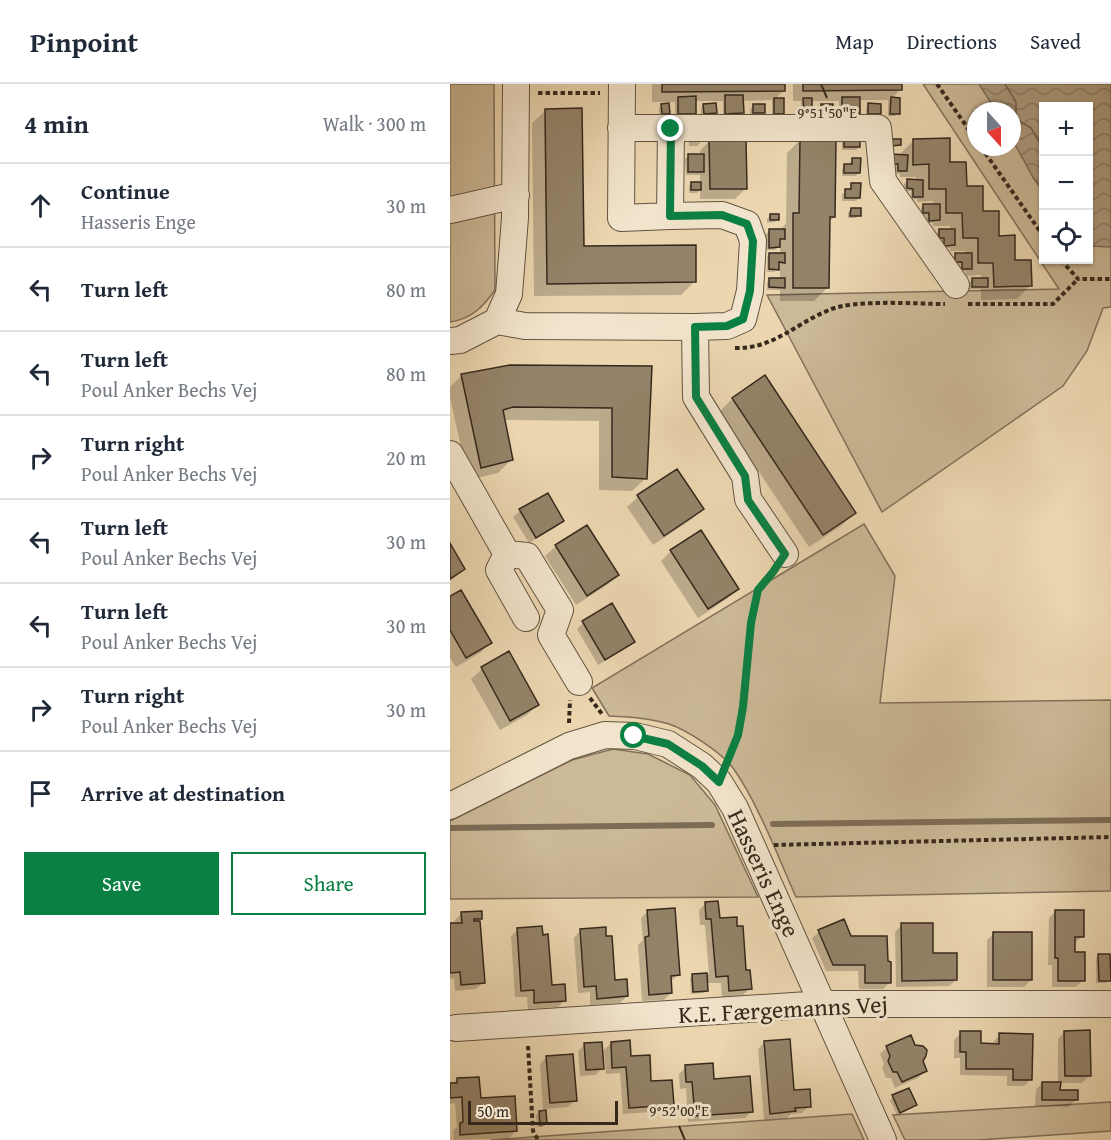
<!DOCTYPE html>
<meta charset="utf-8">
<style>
body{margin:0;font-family:"Gentium Book Plus",serif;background:#f6f6f7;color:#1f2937}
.controls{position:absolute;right:18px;top:18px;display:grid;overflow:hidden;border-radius:0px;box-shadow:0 2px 4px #0004}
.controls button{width:54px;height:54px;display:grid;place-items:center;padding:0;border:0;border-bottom:2px solid #e0e1e3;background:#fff;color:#1f2937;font:30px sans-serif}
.compass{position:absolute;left:517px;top:18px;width:54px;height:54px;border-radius:50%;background:#fff;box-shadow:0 2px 4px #0004;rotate:159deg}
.scale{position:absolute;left:18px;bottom:15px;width:150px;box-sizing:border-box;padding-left:6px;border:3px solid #36291c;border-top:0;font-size:16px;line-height:21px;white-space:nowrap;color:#36291c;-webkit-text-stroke:4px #f2e4cc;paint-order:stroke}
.stop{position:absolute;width:18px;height:18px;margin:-14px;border:4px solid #0b8043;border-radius:50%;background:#fff}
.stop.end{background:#0b8043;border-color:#fff;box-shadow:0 2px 6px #0008}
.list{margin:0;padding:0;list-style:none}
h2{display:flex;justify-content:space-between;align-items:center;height:78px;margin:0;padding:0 24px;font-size:26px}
h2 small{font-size:20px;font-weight:400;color:#747a83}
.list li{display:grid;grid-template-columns:39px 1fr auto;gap:18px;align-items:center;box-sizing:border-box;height:84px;padding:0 24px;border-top:2px solid #e0e1e3}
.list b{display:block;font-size:22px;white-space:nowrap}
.list p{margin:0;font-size:20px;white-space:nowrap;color:#747a83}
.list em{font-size:20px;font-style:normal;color:#747a83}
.actions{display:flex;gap:12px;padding:18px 24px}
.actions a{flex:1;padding:14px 0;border:2px solid #0b8043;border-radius:0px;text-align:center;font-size:21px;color:#0b8043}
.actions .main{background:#0b8043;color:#fff}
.icon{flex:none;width:33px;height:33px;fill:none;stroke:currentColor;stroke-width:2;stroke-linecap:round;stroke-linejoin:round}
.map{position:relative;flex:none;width:661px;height:1056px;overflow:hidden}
header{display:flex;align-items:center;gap:36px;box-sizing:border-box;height:84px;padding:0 30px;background:#fff;border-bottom:2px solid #e0e1e3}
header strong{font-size:28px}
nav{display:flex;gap:33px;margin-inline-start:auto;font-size:21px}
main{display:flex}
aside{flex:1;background:#fff}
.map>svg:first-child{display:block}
</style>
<header>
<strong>Pinpoint</strong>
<nav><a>Map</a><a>Directions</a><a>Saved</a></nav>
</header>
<main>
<aside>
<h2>4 min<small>Walk · 300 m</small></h2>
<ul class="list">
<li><svg class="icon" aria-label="ahead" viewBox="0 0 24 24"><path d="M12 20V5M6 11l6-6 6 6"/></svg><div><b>Continue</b><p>Hasseris Enge</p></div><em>30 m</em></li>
<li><svg class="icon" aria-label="left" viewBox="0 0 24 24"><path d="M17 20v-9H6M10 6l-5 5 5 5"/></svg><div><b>Turn left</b></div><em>80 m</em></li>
<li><svg class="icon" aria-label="left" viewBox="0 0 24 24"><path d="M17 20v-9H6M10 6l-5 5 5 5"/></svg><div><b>Turn left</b><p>Poul Anker Bechs Vej</p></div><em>80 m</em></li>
<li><svg class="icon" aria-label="right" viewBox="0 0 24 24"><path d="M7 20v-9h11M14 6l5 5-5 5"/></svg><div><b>Turn right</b><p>Poul Anker Bechs Vej</p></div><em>20 m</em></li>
<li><svg class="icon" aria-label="left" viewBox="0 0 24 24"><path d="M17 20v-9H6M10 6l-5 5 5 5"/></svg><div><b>Turn left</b><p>Poul Anker Bechs Vej</p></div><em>30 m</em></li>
<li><svg class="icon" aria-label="left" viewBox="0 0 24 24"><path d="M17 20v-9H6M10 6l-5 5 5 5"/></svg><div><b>Turn left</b><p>Poul Anker Bechs Vej</p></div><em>30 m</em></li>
<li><svg class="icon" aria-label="right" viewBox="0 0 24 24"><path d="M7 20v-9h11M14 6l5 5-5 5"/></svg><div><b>Turn right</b><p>Poul Anker Bechs Vej</p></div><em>30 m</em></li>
<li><svg class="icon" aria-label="arrive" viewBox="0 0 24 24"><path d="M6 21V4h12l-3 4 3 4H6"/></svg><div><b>Arrive at destination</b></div></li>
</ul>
<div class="actions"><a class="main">Save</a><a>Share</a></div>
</aside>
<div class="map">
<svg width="661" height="1056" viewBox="0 0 661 1056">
<defs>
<pattern id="water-waves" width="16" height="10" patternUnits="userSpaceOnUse" patternTransform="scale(1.5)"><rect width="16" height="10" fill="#ad9b7e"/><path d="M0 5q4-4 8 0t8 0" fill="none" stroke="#8e7e66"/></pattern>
</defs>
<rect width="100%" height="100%" fill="#ebd6b0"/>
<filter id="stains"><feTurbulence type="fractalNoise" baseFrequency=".00333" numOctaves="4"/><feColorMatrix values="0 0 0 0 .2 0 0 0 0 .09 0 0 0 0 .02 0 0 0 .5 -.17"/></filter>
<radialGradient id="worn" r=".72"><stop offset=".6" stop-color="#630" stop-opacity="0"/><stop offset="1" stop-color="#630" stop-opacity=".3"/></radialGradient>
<path fill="#ccb997" stroke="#81715a" stroke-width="1.5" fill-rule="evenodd" d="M0,0H44L45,206C33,223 21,235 0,238Z
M473,0H661V223L653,224L637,267L613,302L432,428L317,211L609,205ZM594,22H638V176H594ZM526,27H562V63H526Z
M414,440L445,492L430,619L661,616V807L346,813C328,773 308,719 283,684C272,669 237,646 219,640C200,634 179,633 159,632L142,604Z
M163,665L198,670L240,691L265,721L308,813L0,815V737L122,676Z
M661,1018V1047L528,1056H455L443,1031Z
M402,1030L414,1056H40Z"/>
<path fill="url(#water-waves)" stroke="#7d6d57" stroke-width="1.5" d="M529,0H661V163L639,162L638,22H594L593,107L584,95L562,55V27H546Z"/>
<path fill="#0003" d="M202,0H334V6L325,15L332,29L329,32H322V16L292,17V29L289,32H273V17H244V29L241,32L225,33V18H202Z
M343,0H450V6L441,15L448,29L445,32H438V16H409V30L406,33L389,32V17H360V29L357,33H351V17H343Z
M212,21L218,29L215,32L209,33V24Z
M254,21L265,29L262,32H251V24Z
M303,21L313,29L310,32H300V25Z
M372,21L382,29L379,32H368L369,24Z
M419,21L429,30L426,33L416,32V24Z
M96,26L132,163L245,197L231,211L84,212L82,39Z
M242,54H250V59L247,62H239V57Z
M395,55L409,63L406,66H392V58Z
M260,56L295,105L285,115H250V106L247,109H239V102L242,99H250V91H236L235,75L239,72H250V67Z
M350,56L384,133L378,139V203L364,217H330V206H317V198L320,195H330V181H327V185L324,188H317V173L320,170H330V161L325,166H316V150L320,147H330L336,139L337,69Z
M464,56L499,80L580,202L567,215L531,216V205H519V199L522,196L531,195V191L516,192L515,187H509V181H503V174L506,171H515V167H500V164H492V157H487V149L490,146H500V142H483V139H476V132L471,131V124L474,121H483V117L467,118V115H461V107H454V100L457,97H466V93H450V90L445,89V82H438L450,72V70Z
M402,75L409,88L406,92H392V85L395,82H399Z
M402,100L409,114L406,117H392V110L399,107Z
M401,125L409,131L406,134H398V129Z
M320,132L328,135L325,138L317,139V135Z
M200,283L196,394L182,407L149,406V337L53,336L61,376L48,389L18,396L0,313V303L12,291Z
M282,315L405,429L391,442L359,463L269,328Z
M227,387L252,425L242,435L203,461L177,423L188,413Z
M70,427L112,437L106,443L79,459L63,433Z
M0,462L14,485L0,497Z
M106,462L167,491L157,501L126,521L95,472Z
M221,467L287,505L277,515L248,534L211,477Z
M0,514L40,559L30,569L6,583L0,574Z
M133,539L183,557L176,564L148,581L127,545Z
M59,569L87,620L77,631L50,646L21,595L32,585Z
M255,820L268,836L300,904L293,911L272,913L271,899H256L257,906L254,909L241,910L240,894L243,891L259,890L255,841H250L249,826Z
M198,827L228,891L220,898L221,909L214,916L192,917L188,861L193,856L191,834Z
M606,827L632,853L623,860V869L633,896L626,903H602V881H598L599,834Z
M12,829L31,834L26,839L33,899L26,905L5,907L4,894L0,895V841L5,840V836Z
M452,841L506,896L499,902L446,903L445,848Z
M68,846L100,902L115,916L108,923L78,925L77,913H65L61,852Z
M130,847L164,898L177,912L170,919L140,921V908L128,909L124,854Z
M369,848L400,854L440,898L433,905H409L408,887H376L362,854Z
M544,850L581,896L574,903H537V856Z
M649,871L659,877L661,875V894L656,899H646V874Z
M615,948L639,992L632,999H609V1008L626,1016L619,1023L585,1022L586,1006L592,999H608V955Z
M511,949L529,961H543V958L550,951L581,995L574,1002H557V992L510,991V974H504V956Z
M315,958L343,1008L359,1022L352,1029L341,1030L337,1034L314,1036L308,965Z
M161,959L180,974L200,999L222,1020L215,1027L173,1030L170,989L156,990L154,966Z
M135,960L152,984L146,991L130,992L128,967Z
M464,962L475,987L468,994L445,1004L441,994H436L432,984L434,980L430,970L437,963Z
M97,973L125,1016L118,1023L93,1025L90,980Z
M236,983L263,996L302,1027L295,1034L238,1038L236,1004L230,1005L229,990Z
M7,996L30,1016L66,1047L59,1054L4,1056L3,1047L7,1043L5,1019L0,1020V1001Z
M443,1013L465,1021L447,1031L440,1016Z
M89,1028L96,1040L92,1043H87L86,1031Z"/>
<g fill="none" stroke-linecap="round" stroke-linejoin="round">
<path stroke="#72624d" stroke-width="1.5" d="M555,0L566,18V35L581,44L594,66"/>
<path stroke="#7d6d57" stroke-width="6" d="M323,740L661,736
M0,744L262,741"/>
</g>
<path fill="#948369" stroke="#36291c" stroke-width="1.5" d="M212,0H335V7L212,8Z
M353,0H452V6L353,7Z
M275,11H293L294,29L275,30Z
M246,12V30H228V13Z
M392,13H410V30H392Z
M441,13L450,14V30H440Z
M324,14H334V30H324Z
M353,14H362V30H354Z
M219,19L220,30H212L211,20Z
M266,19L267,29L254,30L253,20Z
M418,19L431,20V30H418Z
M303,20H315V29H303Z
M371,20H383V30H371Z
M132,24L134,162L246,161V198L97,200L95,25Z
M394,53H410V63H394Z
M296,54L297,105H260L259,55Z
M500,54V78H516L517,102H533V127H549V152L565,151V176H581L582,202L544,203L543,179H528V154H513L512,129H496V105H479V80L463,81V55Z
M350,55H386L385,133H380L379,204H343V129H349Z
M441,55H451V61L441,62Z
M238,70H254V88H238Z
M441,70L458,71L457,87H448V80H441Z
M402,74H411L410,89H394V80H402Z
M457,95L473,96V113H463V105L457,104Z
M241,98H251V106H241Z
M401,99H411L410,114H395V105H401Z
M473,120H490V136L479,137V129H473Z
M401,124H411V132H400Z
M320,130H329V136H320Z
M319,145H335V155H330V163L319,164Z
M489,145H505V161L494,162V154H489Z
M319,169H335V179L329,178V186L319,185Z
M505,169H522V185H512V178H505Z
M319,194H335V204L319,203Z
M522,194H538V203H522Z
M60,281L202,282L197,395L162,393V324L63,323L53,326L63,376L31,384L11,290Z
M315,291L406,429L373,451L282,314Z
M227,385L254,425L214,452L187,411Z
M98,409L114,437L86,454L69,425Z
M137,441L169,491L137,512L105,461Z
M251,446L289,505L258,525L220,466Z
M0,459L15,485L0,495Z
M11,506L42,559L16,574L0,546V512Z
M162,519L185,558L155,576L132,537Z
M59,567L89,621L60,637L31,583Z
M268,817L270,834L287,833V842H293L296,886H300L302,905L279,907L278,892L266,893L261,835H256L255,818Z
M225,824L230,891L221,892L222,909L199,911L195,853L199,852L197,826Z
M605,826H634V853H625V868H635V897H608V874H605Z
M32,827V835H24V837H30L35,899L11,901L10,888L0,889V839H12L11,828Z
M394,835L401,852H437L438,877L441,878V899H415V881H383L368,846Z
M451,839H483V869H507V896L452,897Z
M92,842L93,851L98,850L102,901L115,900L116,917L84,919V906L71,907L67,844Z
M156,843V852H162L165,896L177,895L178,912L147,915L146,902L134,903L130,845Z
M543,848H582V896H543Z
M648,870H660L661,897H649Z
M257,889L258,907L243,908L242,890Z
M640,946L641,992H615L614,947Z
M510,947H531V959L549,960V949L583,950L582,996H563V985H516V968H510Z
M461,951L465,961L473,962L477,966L476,972L473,977L477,987L452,998L447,988H443L438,977L440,972L436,962Z
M340,955L344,1006L360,1005L361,1023L345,1024L346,1027L320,1030L314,957Z
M180,956L181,972L200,971L201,997L222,996L224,1021L179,1024L176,983L162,984L161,958Z
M152,958L154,985L136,986L134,959Z
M123,970L127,1017L100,1019L96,972Z
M263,979L264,995L300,992L303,1028L245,1032L242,998H236L235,981Z
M29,993L31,1014L65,1012L67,1047L10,1051V1039L13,1038L12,1013L0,1014V999H7V994Z
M592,998H611L610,1006H628V1016H592Z
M459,1004L467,1021L450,1029L442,1011Z
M96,1026L97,1040L90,1041L89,1027Z"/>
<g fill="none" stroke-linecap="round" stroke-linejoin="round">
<defs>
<path id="minor" d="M172,0L171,134L220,132
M171,44H428L433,97L506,201
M0,126L66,111
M47,237L59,210L65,134L66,0
M245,243L246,313L295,392L298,415L335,470
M0,257L10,256L47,237L75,242L245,243L277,242L293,235L300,207L303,157L297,140L272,131L220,132L221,45
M0,370L57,470L49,486L76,534
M57,470L77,472L110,526L101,551L129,598
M0,722L119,662L155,651L185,652L218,660L252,682L269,698L285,724L433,1056
M6,944L373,920H661"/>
</defs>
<use href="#minor" stroke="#635441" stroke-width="28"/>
<path stroke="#36291c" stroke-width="4" stroke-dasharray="4.5 3" stroke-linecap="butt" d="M487,0L526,56
M88,9H150
M531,63L594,153
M611,176L628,195H661
M518,220H603L628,195
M285,264C323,265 345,240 379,226C404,215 466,220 495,220
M140,614L152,630
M119,639L120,616
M277,678L288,651L293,623L301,539L308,506L324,488
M324,761L661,753
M78,962L83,1047L88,1056"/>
<use href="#minor" stroke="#f2e4cc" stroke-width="26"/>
</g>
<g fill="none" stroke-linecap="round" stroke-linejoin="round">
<path stroke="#0b8043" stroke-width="8" d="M184,652L218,660L252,682L269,698L288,651L293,623L301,539L308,506L323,488L335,470L298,416L295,392L246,313L245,243L277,242L293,235L300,207L303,157L297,140L272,131L220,132L221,45"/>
</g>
<path fill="none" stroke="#36291c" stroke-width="2" d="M371,0L377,14M229,1042L235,1056"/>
<g text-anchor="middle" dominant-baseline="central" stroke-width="6" stroke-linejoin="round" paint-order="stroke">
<g font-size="24" fill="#36291c" stroke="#f2e4cc">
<text transform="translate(314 789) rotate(65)">Hasseris Enge</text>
<text transform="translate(333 925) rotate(-3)">K.E. Færgemanns Vej</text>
</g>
</g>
<g font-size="15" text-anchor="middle" fill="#36291c" stroke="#f2e4cc" stroke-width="6" stroke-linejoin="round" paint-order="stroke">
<text x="377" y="34">9°51'50"E</text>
<text x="229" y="1032">9°52'00"E</text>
</g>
<rect width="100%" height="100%" filter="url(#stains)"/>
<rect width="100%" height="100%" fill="url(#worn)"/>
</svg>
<div class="controls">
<button>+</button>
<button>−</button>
<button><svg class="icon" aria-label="locate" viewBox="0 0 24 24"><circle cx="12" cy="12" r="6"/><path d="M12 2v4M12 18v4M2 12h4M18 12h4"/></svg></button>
</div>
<svg class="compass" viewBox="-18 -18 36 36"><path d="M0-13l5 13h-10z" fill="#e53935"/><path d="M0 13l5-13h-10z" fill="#747a83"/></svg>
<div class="scale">50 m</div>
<div class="stop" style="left:184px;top:652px"></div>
<div class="stop end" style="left:221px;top:45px"></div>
</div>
</main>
